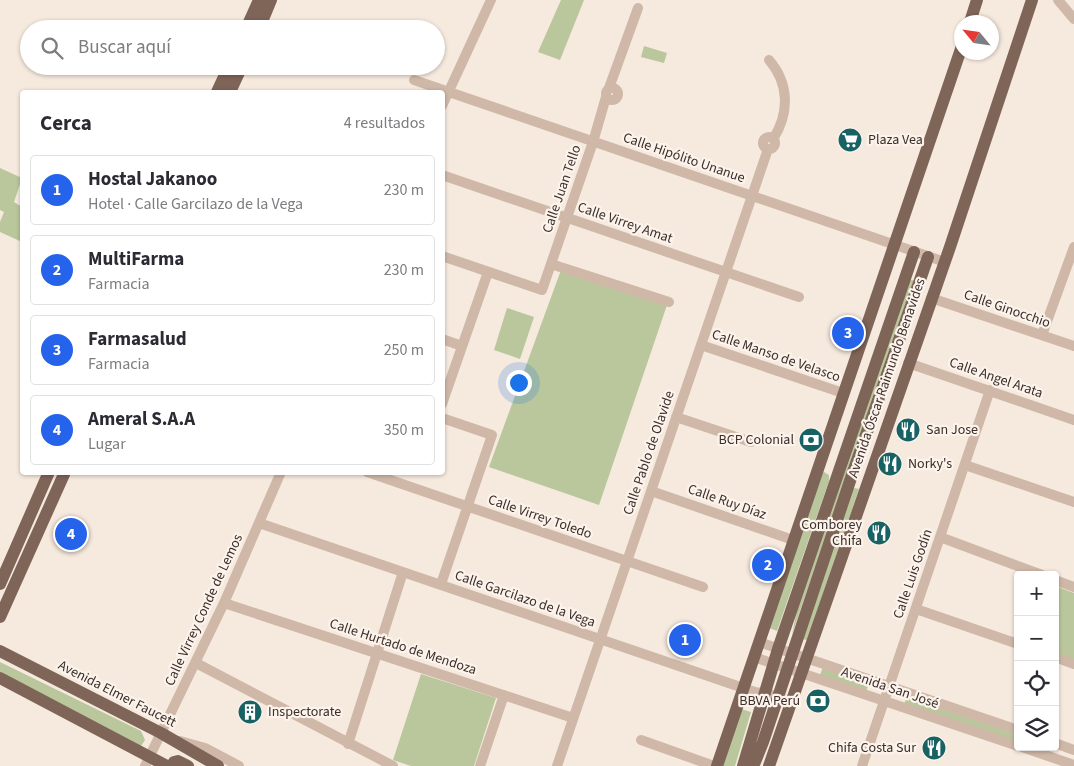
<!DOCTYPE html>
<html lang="es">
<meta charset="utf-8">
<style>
body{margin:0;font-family:"Source Sans 3",sans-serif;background:#f2f2f3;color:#2b2b33}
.controls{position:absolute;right:15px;bottom:15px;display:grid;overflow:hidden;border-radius:5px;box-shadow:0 1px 4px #0004}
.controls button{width:45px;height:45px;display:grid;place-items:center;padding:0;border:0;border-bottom:1px solid #e1e1e2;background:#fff;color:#2b2b33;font:25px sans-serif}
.compass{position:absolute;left:954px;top:15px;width:45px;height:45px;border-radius:50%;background:#fff;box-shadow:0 1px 4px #0004;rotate:299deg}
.you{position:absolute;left:518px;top:382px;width:18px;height:18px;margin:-12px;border:4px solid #fff;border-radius:50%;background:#1a73e8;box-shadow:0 0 0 8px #1a73e833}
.badge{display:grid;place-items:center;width:32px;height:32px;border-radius:50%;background:#2563eb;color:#fff;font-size:16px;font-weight:700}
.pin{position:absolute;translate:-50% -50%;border:2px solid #fff;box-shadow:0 1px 5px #0006}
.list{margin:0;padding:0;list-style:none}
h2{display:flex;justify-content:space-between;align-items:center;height:65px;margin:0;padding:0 20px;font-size:21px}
h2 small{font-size:16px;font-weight:400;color:#7c7c81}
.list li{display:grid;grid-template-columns:32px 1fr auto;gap:15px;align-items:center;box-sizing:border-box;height:70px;margin:0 10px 10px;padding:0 10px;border:1px solid #e1e1e2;border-radius:5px}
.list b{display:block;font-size:19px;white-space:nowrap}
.list p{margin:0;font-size:16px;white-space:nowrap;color:#7c7c81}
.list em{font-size:16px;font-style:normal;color:#7c7c81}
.icon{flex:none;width:28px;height:28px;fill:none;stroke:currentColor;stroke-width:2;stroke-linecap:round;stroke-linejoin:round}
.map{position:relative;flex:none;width:1074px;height:766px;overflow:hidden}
.search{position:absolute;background:#fff;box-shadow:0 1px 4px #0004;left:20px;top:20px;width:425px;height:55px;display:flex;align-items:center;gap:12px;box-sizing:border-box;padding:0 18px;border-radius:28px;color:#7c7c81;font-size:19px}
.panel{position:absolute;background:#fff;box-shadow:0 1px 4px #0004;left:20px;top:90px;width:425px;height:385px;border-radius:5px}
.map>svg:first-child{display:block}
</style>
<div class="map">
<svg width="1074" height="766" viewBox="0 0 1074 766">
<rect width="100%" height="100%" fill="#f6e9de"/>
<path fill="#bac79c" d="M561,0H584L560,60L538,52Z
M644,46L667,53L664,63L641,57Z
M0,168L22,178L14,202L22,207V242L0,232V222L4,212L0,210Z
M561,270L667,305L599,505L489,467Z
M909,279L915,281L792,634L800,595Z
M507,308L534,317L520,359L494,350Z
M824,472L829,475V481L777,631L767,627L818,475Z
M855,488L859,489L807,640L800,639L851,490Z
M1055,586L1074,593V660L1055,653Z
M0,662L141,731L145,740L141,746L0,672Z
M823,667L869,684L866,691L820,675Z
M421,674L496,698L474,766H411L393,760Z
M907,697L1018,735V742L904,704Z
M741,709L751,712L735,766H721Z"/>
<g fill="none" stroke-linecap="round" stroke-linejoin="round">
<path stroke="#d0b8a8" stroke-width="10" d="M1058,0L1074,19
M769,60C789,83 790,113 773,139
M414,80L945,262
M606 94a6 6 0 1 1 12 0a6 6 0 1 1-12 0Z
M609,88L638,8
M442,106L491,0
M763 143a6 6 0 1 1 12 0a6 6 0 1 1-12 0Z
M442,175L799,297
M442,256L542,290L593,142L606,97
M551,264L669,302
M931,298L1074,346
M1042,335L1074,247
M442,339L462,346
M701,345L843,393
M908,363L1074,420
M442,404L488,272
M676,417L751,442
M965,465L1074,502
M367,472L703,587
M651,491L793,540
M259,523L755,692L770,694
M940,537L1042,575
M1055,580L1074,587
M441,584L492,435L442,418
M224,603L573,718
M916,609L1018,644
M759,642L1018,730
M754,657L1018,746
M1055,657L1074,664
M196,663L393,766
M641,740L714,766
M180,741L205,748L239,766
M1055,743L1074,750
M348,744L403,572
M1022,747L1074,765
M145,766L224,603L281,472
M480,766L504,695
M557,766L768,149
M862,766L990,390"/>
<path stroke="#7f6458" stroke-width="12" d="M970,22L977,0
M246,29L259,0
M259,29L271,0
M217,92L229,66
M230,92L242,66
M0,584L49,472
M0,617L65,472
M0,651L161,733L218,766
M0,678L167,766
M172,766L174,762L178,761L188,766
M717,766L962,46
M743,766L778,649L914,252
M749,766L755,762L763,742L852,475L928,257
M769,766L950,247L1032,0"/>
</g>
<defs>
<symbol id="supermarket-disc" viewBox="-11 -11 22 22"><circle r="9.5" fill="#196263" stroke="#fcf4ec"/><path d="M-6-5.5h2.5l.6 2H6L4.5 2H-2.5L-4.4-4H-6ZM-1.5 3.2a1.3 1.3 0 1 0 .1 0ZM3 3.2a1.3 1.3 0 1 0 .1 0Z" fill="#fff"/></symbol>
<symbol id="restaurant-disc" viewBox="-11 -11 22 22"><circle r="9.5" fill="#196263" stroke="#fcf4ec"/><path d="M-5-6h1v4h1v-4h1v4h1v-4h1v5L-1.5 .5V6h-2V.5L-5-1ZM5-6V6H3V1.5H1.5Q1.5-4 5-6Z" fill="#fff"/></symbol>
<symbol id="bank-disc" viewBox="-11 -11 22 22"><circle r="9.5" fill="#196263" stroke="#fcf4ec"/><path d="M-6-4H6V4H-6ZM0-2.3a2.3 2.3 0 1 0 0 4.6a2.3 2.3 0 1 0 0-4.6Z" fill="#fff"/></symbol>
<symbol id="building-disc" viewBox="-11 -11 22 22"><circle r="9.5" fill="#196263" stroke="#fcf4ec"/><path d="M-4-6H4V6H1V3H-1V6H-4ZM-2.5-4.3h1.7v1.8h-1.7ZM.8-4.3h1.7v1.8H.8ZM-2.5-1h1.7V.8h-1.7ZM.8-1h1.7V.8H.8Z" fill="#fff"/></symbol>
</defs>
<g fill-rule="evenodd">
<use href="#supermarket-disc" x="836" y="126" width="28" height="28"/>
<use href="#restaurant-disc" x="894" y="416" width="28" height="28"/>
<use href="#bank-disc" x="797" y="426" width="28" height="28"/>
<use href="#restaurant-disc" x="876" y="450" width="28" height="28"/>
<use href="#restaurant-disc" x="865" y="519" width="28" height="28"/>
<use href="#bank-disc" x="804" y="687" width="28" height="28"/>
<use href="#building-disc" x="236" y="698" width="28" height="28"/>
<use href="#restaurant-disc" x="920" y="734" width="28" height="28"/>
</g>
<g text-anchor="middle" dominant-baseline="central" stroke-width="4.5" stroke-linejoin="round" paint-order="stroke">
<g font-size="14" fill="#3c2e29" stroke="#fcf4ec" text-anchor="start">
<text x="868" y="140">Plaza Vea</text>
<text x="926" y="430">San Jose</text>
<text x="794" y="440" text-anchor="end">BCP Colonial</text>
<text x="908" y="464">Norky's</text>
<text x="862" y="525" text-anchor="end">Comborey<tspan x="862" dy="16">Chifa</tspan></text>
<text x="800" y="701" text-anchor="end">BBVA Perú</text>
<text x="268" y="712">Inspectorate</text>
<text x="916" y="748" text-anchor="end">Chifa Costa Sur</text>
</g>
<g font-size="14" fill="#3c2e29" stroke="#fcf4ec">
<text transform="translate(684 158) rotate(19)">Calle Hipólito Unanue</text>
<text transform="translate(562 189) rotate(-71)">Calle Juan Tello</text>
<text transform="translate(625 223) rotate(19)">Calle Virrey Amat</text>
<text transform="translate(1007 309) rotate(19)">Calle Ginocchio</text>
<text transform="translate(776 356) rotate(19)">Calle Manso de Velasco</text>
<text transform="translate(887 378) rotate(-71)">Avenida Óscar Raimundo Benavides</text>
<text transform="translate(996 378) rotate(19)">Calle Angel Arata</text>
<text transform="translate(649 453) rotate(-71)">Calle Pablo de Olavide</text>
<text transform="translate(727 502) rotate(19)">Calle Ruy Díaz</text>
<text transform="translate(540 517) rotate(19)">Calle Virrey Toledo</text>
<text transform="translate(913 574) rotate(-71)">Calle Luis Godín</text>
<text transform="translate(525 599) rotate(19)">Calle Garcilazo de la Vega</text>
<text transform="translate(204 610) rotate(-65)">Calle Virrey Conde de Lemos</text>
<text transform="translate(403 647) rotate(18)">Calle Hurtado de Mendoza</text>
<text transform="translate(890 688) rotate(19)">Avenida San José</text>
<text transform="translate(117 694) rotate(27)">Avenida Elmer Faucett</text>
</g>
</g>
</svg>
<div class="controls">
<button>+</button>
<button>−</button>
<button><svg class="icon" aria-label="locate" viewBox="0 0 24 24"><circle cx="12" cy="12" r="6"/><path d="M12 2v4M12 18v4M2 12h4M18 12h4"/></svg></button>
<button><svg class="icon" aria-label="layers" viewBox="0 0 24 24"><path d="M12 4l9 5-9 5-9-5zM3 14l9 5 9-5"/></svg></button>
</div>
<svg class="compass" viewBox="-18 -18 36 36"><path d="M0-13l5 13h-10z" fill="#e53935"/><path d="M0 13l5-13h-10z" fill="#7c7c81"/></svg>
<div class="you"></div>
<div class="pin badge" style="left:685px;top:640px">1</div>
<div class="pin badge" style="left:768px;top:565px">2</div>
<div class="pin badge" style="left:848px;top:333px">3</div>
<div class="pin badge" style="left:71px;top:534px">4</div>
<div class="search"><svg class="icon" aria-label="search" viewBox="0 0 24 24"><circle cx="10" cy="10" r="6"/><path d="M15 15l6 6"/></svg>Buscar aquí</div>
<section class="panel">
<h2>Cerca<small>4 resultados</small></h2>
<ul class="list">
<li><span class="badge">1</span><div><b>Hostal Jakanoo</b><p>Hotel · Calle Garcilazo de la Vega</p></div><em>230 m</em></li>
<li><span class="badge">2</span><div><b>MultiFarma</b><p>Farmacia</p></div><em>230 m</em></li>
<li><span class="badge">3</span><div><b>Farmasalud</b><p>Farmacia</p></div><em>250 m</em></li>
<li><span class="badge">4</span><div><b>Ameral S.A.A</b><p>Lugar</p></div><em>350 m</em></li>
</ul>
</section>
</div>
